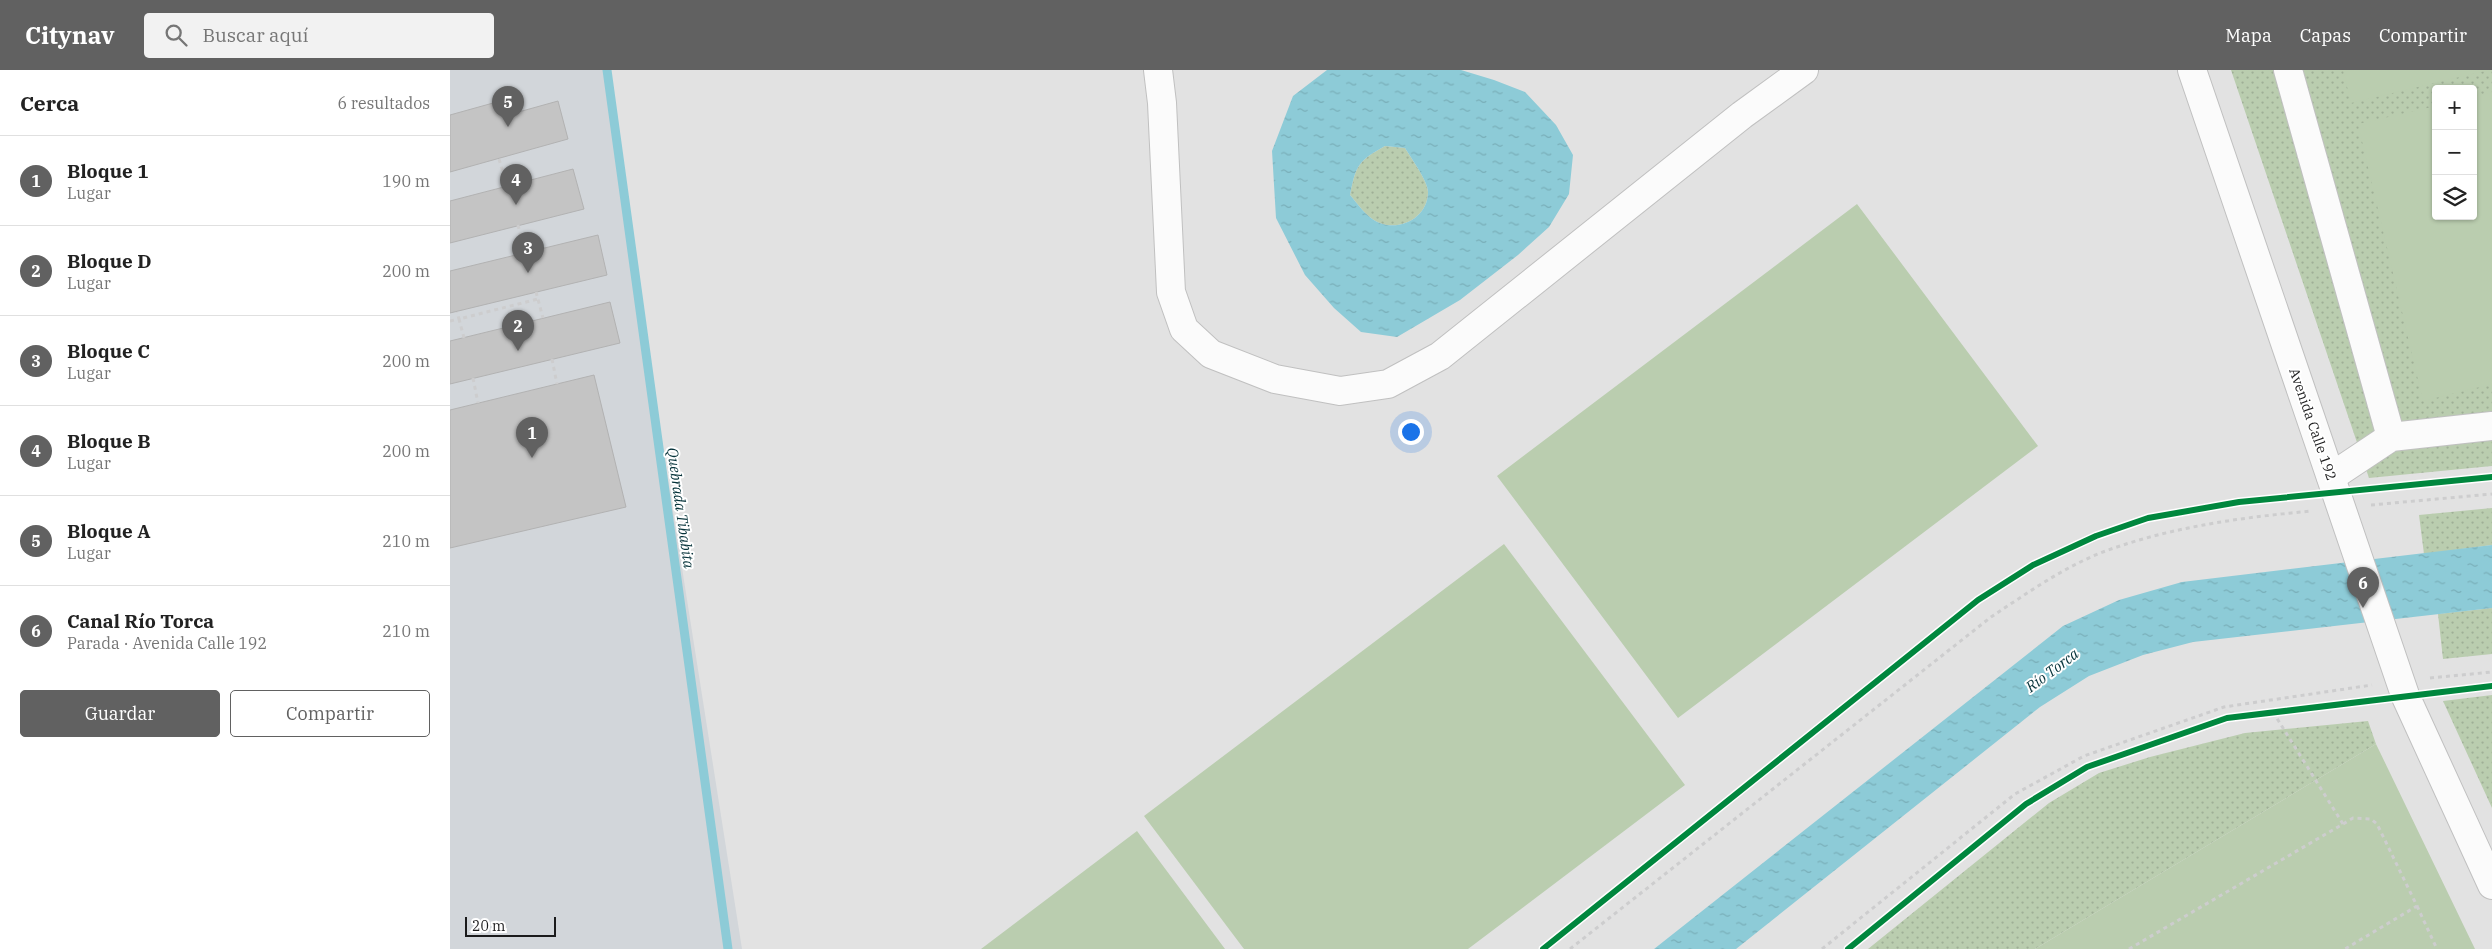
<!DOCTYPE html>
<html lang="es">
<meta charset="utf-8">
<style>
body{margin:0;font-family:"IBM Plex Serif",serif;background:#f2f2f2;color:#222}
.controls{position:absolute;right:15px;top:15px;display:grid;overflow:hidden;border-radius:5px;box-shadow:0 1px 4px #0004}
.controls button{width:45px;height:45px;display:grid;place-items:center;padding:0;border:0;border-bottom:1px solid #e0e0e0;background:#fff;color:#222;font:25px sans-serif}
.scale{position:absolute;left:15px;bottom:12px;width:91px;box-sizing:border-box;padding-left:5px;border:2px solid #1b1b1c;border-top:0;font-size:14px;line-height:18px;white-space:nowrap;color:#1b1b1c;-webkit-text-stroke:4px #fff;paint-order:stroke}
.you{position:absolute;left:960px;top:361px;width:18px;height:18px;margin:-12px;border:4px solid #fff;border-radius:50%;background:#1a73e8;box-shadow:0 0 0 8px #1a73e833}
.badge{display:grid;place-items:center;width:32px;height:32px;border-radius:50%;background:#616161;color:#fff;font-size:16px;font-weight:700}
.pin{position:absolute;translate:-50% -41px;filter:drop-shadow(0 1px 2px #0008)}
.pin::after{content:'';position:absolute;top:26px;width:18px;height:15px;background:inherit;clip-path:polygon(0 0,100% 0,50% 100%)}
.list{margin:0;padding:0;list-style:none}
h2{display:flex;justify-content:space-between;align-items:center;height:65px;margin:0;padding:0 20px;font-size:21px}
h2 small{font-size:16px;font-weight:400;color:#767676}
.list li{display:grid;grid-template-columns:32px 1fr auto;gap:15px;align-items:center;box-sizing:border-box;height:90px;padding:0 20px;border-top:1px solid #e0e0e0}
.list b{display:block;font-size:19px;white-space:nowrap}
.list p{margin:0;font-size:16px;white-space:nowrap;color:#767676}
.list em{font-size:16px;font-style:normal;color:#767676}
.actions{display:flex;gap:10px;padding:15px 20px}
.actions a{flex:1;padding:11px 0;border:1px solid #616161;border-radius:5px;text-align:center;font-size:18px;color:#616161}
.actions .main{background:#616161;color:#fff}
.icon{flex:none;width:28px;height:28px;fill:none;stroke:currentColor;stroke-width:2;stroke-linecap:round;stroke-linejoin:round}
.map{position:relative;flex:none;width:2042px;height:879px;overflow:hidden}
header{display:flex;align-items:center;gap:30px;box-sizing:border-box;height:70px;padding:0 25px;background:#616161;color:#fff}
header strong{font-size:24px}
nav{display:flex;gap:28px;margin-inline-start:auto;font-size:18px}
.search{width:350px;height:45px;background:#f2f2f2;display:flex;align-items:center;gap:12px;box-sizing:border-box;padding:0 18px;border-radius:5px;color:#767676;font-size:19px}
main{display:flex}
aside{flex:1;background:#fff}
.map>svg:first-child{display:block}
</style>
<header>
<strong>Citynav</strong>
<div class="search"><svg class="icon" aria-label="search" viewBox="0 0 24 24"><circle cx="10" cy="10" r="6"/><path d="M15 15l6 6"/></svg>Buscar aquí</div>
<nav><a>Mapa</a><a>Capas</a><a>Compartir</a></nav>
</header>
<main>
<aside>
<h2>Cerca<small>6 resultados</small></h2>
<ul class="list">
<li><span class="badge">1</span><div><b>Bloque 1</b><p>Lugar</p></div><em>190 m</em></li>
<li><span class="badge">2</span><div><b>Bloque D</b><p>Lugar</p></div><em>200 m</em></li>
<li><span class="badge">3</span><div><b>Bloque C</b><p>Lugar</p></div><em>200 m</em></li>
<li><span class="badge">4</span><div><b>Bloque B</b><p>Lugar</p></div><em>200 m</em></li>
<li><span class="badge">5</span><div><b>Bloque A</b><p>Lugar</p></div><em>210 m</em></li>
<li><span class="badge">6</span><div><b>Canal Río Torca</b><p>Parada · Avenida Calle 192</p></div><em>210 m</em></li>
</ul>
<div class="actions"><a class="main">Guardar</a><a>Compartir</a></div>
</aside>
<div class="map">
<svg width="2042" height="879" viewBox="0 0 2042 879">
<defs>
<pattern id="grass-dots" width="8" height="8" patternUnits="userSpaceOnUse" patternTransform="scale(1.25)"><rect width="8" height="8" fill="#bacdaf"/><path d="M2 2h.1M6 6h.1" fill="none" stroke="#9faf96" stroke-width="1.8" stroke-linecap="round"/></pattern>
<pattern id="water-ripples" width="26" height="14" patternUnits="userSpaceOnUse" patternTransform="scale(1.25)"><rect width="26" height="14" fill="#8dcbd7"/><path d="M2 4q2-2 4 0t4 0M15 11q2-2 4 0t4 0" fill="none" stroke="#79aeb8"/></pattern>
</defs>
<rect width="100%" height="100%" fill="#e2e2e2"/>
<path fill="#d2d6da" d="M0,0H158L188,236L204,320L292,879H0Z"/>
<path fill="url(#grass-dots)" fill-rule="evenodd" d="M1781,0H2042V396L1919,408ZM1986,19H2023V146H1986Z
M935,76L955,78C961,88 978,111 978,122C978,151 942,165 921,148C913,142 907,133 900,125C906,95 908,91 935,76Z
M2042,438V475L1974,484L1969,445Z
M2042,538V584L1993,589L1988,544Z
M2042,625V738L1993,631Z
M1918,651L1926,674L1585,879H1418L1599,733L1649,703L1700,687L1795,663Z"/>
<path fill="#bacdaf" d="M1893,0H2039L1901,33Z
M2042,22V314L1973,331L1908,54L1986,36V146H2023V27Z
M1407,134L1588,376L1228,648L1047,406Z
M1054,474L1235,715L1018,879H794L694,746Z
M1926,674L2025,879H1585Z
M687,761L775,879H531Z"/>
<path fill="url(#water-ripples)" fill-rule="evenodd" d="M877,0H1011L1044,10L1075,22L1106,55L1123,85L1119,124L1099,157L1068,185L1010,230L947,267L911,262L884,238L855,205L826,148L822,81L843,26ZM935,76L955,78C961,88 978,111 978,122C978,151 942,165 921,148C913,142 907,133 900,125C906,95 908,91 935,76Z
M2042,475V538L1743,572L1693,585L1639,606L1590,637L1286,879H1204L1613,556L1669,530L1732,512Z"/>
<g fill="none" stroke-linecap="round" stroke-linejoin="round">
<path stroke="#8dcbd7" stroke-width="9" d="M157,0L278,879"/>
</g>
<path fill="#c4c4c4" stroke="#b2b2b2" d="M61,28L65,43L108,31L118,69L0,102V45Z
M123,99L134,139L0,173V131Z
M148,165L157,205L0,243V201Z
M160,232L170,273L0,314V271Z
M144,305L176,437L0,478V340Z"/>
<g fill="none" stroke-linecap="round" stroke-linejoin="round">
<defs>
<path id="minor" d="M708,0L712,33L721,222L734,259L761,284L825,309L890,321L938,314L990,286L1292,45L1354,0
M1838,0L1941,367L2042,356
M1881,407L1941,367"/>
<path id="major" d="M1742,0L1955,625L2042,815"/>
</defs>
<use href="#minor" stroke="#c0c0c0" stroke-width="30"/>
<use href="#major" stroke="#c0c0c0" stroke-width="30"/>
<path stroke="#cdcdce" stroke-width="3" stroke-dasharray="4 4" stroke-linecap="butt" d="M49,89L57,116
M68,155L75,183
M86,222L93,248
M0,251L9,249L7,242
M14,268L9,249L88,229
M102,289L107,314
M23,308L28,333
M1921,435L2042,424
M1980,608L2042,602
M1823,642L1893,754
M1967,836L1987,879
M1120,879L1541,547C1579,522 1619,493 1664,478C1728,456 1795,447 1862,441
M1372,879L1565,724L1634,686L1774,637L1922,615
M1679,879L1893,754L1903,748L1921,749L1927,754L1967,836L1895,879"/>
<use href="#minor" stroke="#fbfbfb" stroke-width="28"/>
<use href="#major" stroke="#fbfbfb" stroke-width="28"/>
<defs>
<path id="cycleway" d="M1093,879L1528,530L1583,495L1646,466L1698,448L1789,432L2042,407
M1398,879L1576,734L1637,697L1777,648L2042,616"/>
</defs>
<use href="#cycleway" stroke="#fff" stroke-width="9"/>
<use href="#cycleway" stroke="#00873e" stroke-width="6"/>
</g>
<g text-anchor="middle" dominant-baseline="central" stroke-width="4" stroke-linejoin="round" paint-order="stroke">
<g font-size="14" fill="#1b1b1c" stroke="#fff">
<text transform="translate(1863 354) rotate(71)">Avenida Calle 192</text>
</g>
<g font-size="15" font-style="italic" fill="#06333a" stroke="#fff">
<text transform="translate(231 438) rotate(82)">Quebrada Tibabita</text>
<text transform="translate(1602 600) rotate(-37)">Río Torca</text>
</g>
</g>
</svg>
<div class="controls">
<button>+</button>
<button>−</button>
<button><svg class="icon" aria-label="layers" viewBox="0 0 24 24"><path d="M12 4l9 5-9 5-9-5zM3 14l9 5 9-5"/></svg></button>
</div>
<div class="scale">20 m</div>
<div class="you"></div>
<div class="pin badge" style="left:82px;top:388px">1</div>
<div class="pin badge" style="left:68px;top:281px">2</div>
<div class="pin badge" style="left:78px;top:203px">3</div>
<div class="pin badge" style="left:66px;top:135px">4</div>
<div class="pin badge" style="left:58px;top:57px">5</div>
<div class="pin badge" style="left:1913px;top:538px">6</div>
</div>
</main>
